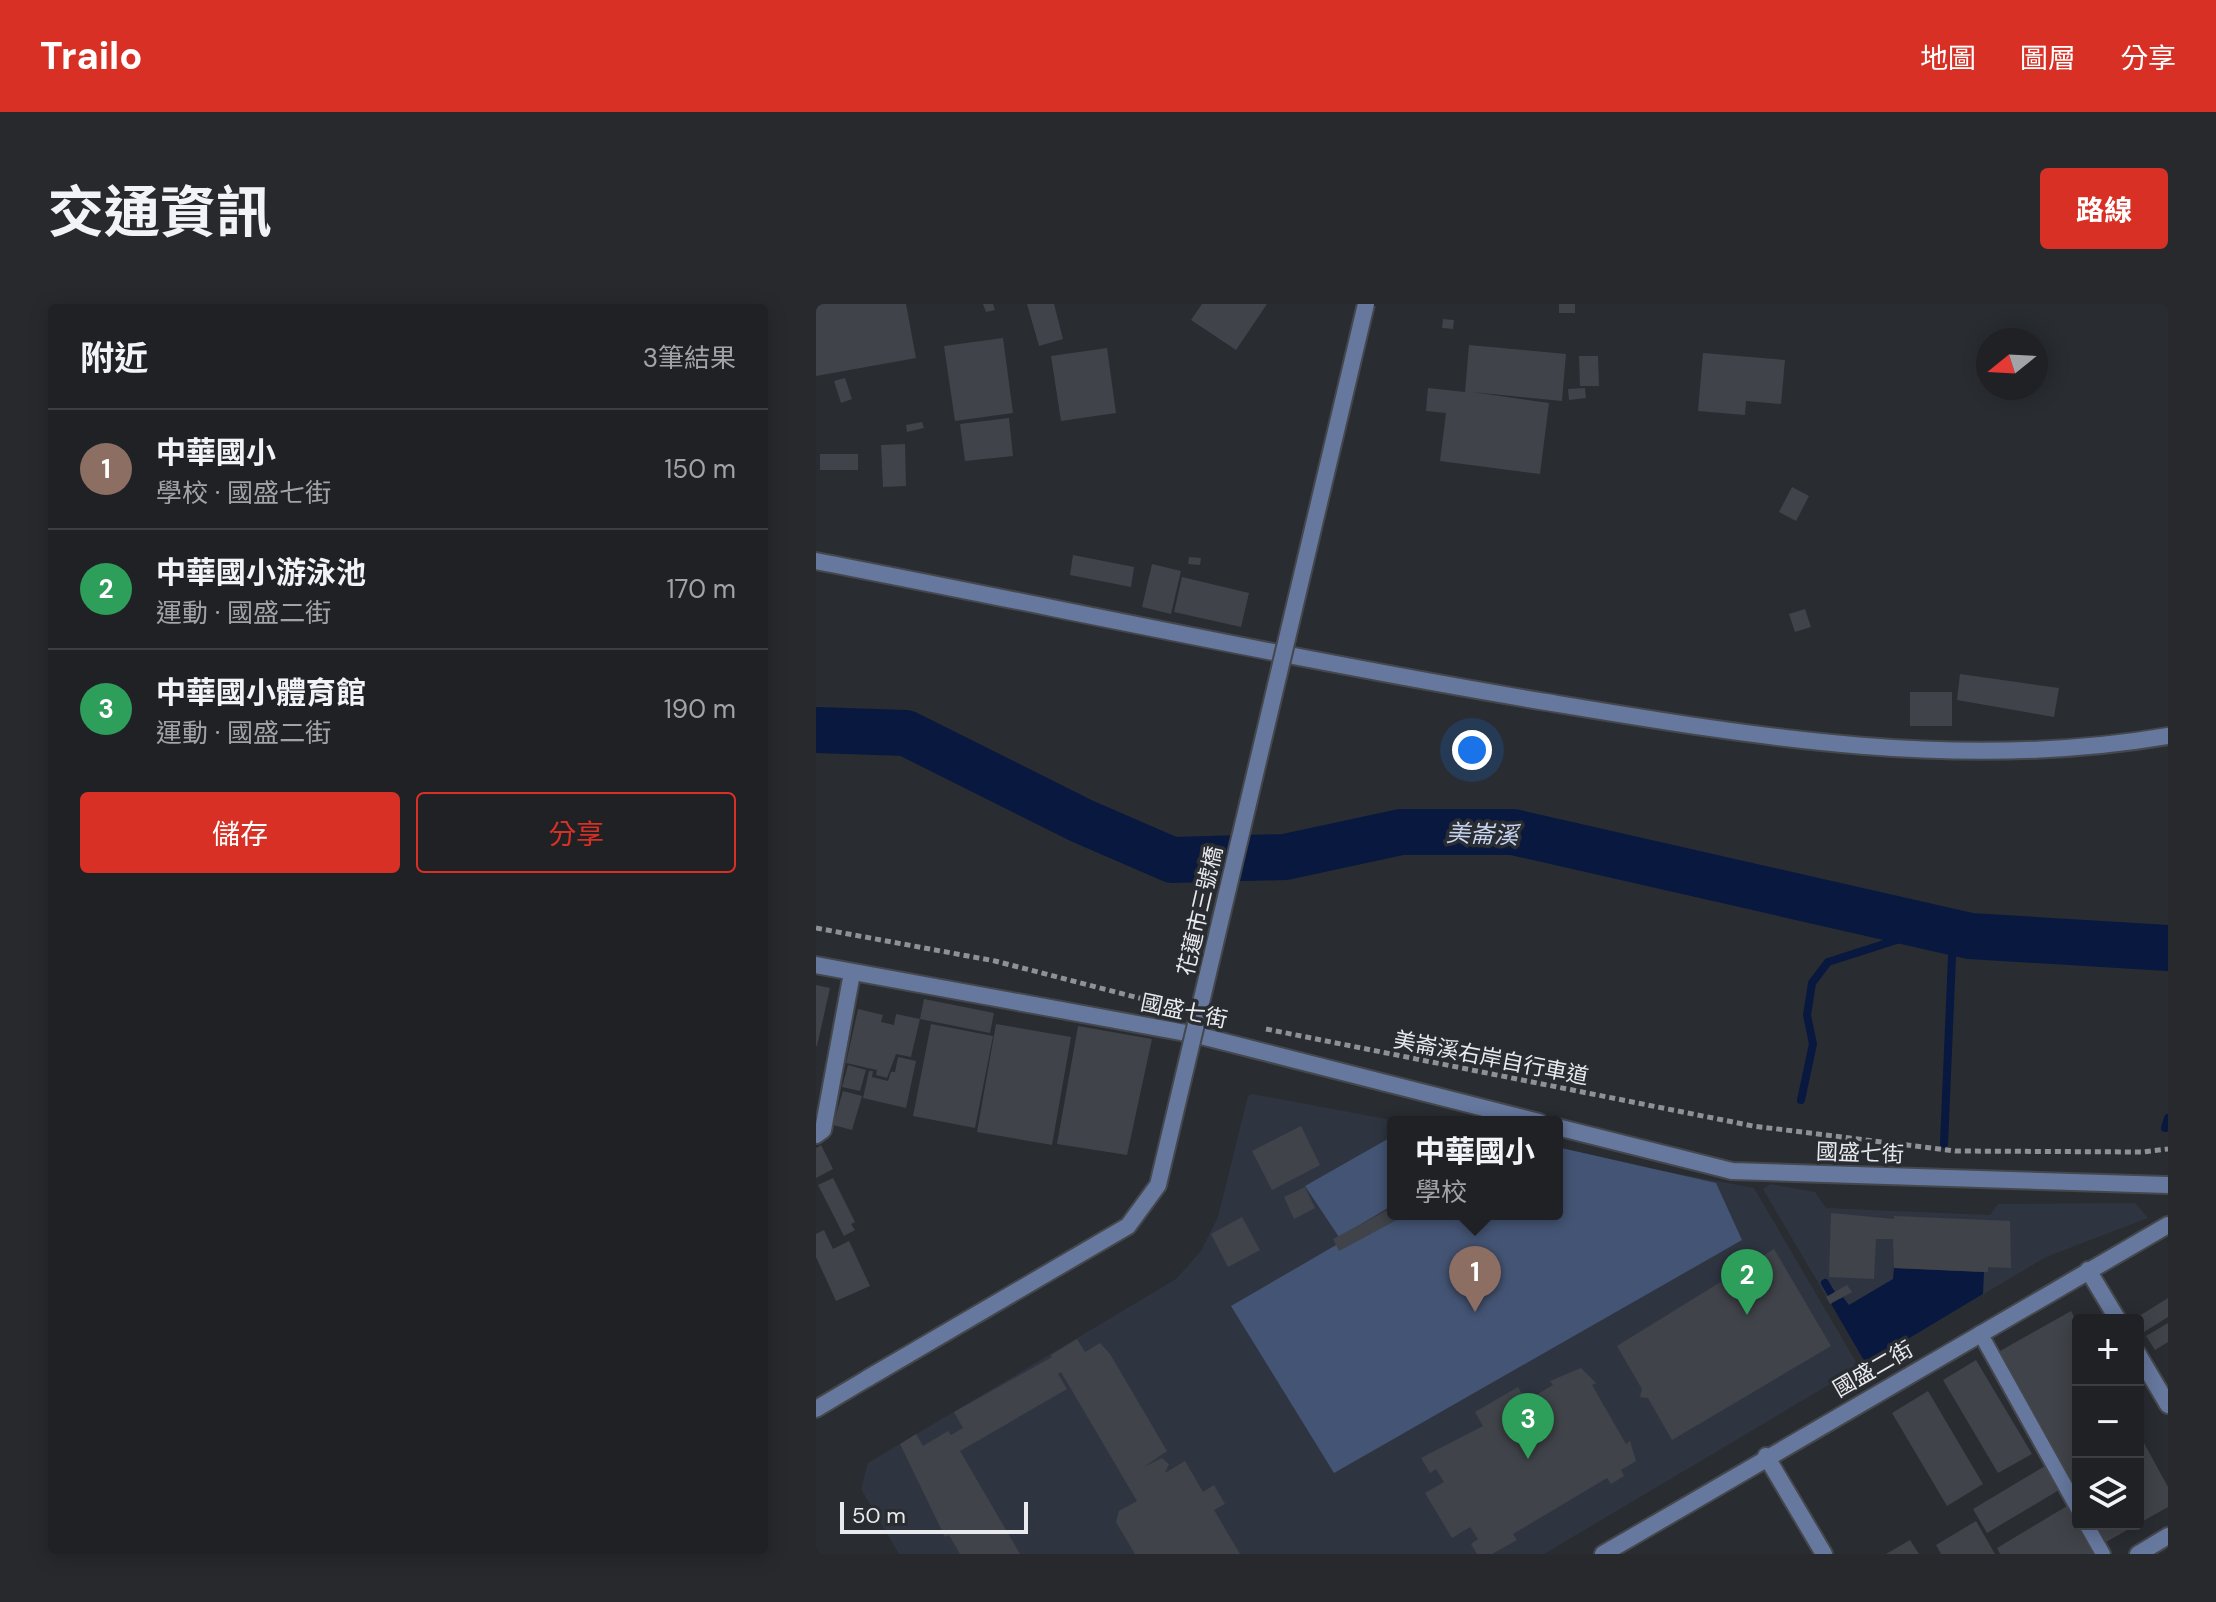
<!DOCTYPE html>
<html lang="zh-TW">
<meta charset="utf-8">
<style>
body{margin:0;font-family:"DM Sans","Noto Sans TC",sans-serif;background:#27292d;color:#f1f3f6}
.controls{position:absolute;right:24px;bottom:24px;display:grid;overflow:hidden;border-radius:8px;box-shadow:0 4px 20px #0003}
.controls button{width:72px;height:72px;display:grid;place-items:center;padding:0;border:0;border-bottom:2px solid #3c3e42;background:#1f2125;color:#f1f3f6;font:40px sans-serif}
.compass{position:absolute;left:1160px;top:24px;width:72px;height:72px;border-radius:50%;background:#1f2125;box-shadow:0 4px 20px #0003;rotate:252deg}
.scale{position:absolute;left:24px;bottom:20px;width:188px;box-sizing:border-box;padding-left:8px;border:4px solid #e8eaee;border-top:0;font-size:22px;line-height:28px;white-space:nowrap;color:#e8eaee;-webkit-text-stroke:6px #292c31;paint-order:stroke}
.you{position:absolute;left:656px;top:446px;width:28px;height:28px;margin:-20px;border:6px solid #fff;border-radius:50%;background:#1a73e8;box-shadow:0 0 0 12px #1a73e833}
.badge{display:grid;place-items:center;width:52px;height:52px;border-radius:50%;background:#d93025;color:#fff;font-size:26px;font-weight:700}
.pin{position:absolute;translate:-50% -66px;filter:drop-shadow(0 2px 4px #0008)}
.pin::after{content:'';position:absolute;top:42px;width:28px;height:24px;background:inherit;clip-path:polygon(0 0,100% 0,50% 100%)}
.popup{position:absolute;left:571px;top:812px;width:176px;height:104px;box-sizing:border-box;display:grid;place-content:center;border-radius:8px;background:#1f2125;filter:drop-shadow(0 2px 6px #0005);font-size:26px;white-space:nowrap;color:#a1a3a7}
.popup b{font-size:30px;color:#f1f3f6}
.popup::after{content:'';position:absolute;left:50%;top:100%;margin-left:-16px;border:16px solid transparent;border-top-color:#1f2125}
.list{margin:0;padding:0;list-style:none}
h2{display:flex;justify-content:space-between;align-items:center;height:104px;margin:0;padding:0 32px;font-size:34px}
h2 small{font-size:26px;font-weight:400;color:#a1a3a7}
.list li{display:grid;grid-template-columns:52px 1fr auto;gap:24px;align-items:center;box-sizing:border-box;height:120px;padding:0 32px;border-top:2px solid #3c3e42}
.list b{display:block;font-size:30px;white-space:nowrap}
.list p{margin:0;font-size:26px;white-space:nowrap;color:#a1a3a7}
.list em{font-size:26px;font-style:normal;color:#a1a3a7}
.actions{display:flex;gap:16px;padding:24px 32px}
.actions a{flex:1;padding:18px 0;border:2px solid #d93025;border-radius:8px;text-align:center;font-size:28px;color:#d93025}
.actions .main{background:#d93025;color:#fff}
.icon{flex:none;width:44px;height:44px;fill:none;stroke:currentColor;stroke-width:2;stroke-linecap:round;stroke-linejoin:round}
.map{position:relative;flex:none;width:1352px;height:1250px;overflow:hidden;border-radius:8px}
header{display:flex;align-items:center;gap:48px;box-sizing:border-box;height:112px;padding:0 40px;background:#d93025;color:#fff}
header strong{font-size:38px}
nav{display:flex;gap:44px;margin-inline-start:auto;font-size:28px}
.intro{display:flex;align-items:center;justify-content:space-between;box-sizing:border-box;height:192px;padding:0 48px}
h1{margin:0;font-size:56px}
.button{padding:20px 36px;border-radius:8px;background:#d93025;color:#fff;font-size:28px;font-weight:700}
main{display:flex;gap:48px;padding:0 48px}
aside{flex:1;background:#1f2125;border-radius:8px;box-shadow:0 4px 20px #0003}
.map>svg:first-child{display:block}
</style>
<header>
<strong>Trailo</strong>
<nav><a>地圖</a><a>圖層</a><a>分享</a></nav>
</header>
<div class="intro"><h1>交通資訊</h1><a class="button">路線</a></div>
<main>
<aside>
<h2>附近<small>3筆結果</small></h2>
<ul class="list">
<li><span class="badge" style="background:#8d6e63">1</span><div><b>中華國小</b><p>學校 · 國盛七街</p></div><em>150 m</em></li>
<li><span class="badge" style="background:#2e9e5b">2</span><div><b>中華國小游泳池</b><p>運動 · 國盛二街</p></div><em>170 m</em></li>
<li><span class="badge" style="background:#2e9e5b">3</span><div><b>中華國小體育館</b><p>運動 · 國盛二街</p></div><em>190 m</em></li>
</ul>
<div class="actions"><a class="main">儲存</a><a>分享</a></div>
</aside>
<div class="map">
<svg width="1352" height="1250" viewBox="0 0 1352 1250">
<rect width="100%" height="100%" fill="#292c31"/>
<path fill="#2f3540" d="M436,790L586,818H577V910H741V847L938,884L1043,1063L728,1250H83L45,1185L52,1159L360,975L385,947L402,913L432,792Z
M954,880L999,888L1010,904L1174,911L1182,900L1319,899L1332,914L1230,953L1050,1060L947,885Z"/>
<path fill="#445474" d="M577,832V901L523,933L489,882Z
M741,843L900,879L926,936L518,1169L415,1002L577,908L741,910Z"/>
<path fill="#08183f" d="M1078,964L1168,968L1167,990L1050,1060L1015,1000L1027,993L1033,1001L1077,975Z"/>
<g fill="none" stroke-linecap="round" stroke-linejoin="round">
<path stroke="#08183f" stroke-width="8" d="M985,796L997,740L991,711L996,679L1012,658L1118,624
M1349,824L1352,814
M1128,840L1137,629
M1009,979L1019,996"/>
<path stroke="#08183f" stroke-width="46" d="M0,426L90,429L266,517L356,556L469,553L585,528H697L1154,632L1352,644"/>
</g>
<path fill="#404349" d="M0,0H90L100,54L0,72Z
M167,0H177L179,6L170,8Z
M211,0H238L247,35L223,42Z
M386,0H451L420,46L375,16Z
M743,0H759V9H743Z
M627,15L638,16L637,25L626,24Z
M187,34L197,109L139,117L128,42Z
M653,41L750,50L746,97L656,88L733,99L724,170L624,157L630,109L610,107L612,84L649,88Z
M291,44L300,109L245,117L235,52Z
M887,49L969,56L965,100L930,97L929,111L882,107Z
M763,52H782L783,82H764Z
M29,74L36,95L25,99L18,77Z
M769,84L770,94L753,96L752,85Z
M193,114L197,152L149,157L144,120Z
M106,118L108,124L91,128L90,121Z
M89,140L90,182L67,183L65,141Z
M4,150H42V166H4Z
M976,183L993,192L980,217L963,208Z
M257,251L318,263L315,283L254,271Z
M373,253L385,254L384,261L372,260Z
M336,260L365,267L355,310L326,303Z
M366,273L433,289L425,323L358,308Z
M989,305L995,323L979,328L973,310Z
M1144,370L1243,384L1238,413L1141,396Z
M1094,388H1136V422H1094Z
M0,681L14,684L1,742H0Z
M108,695L178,709L174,729L104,715Z
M42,705L67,711L65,718L78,721L80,710L104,715L95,753L80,750L71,774L60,771L61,766L30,759Z
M115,720L177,732L159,824L97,812Z
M180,720L255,733L236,841L161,828Z
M262,722L336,735L311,851L241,840Z
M82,753L100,757L90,804L47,794L53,767H57L56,773L72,777L75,768H79Z
M32,761L50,766L44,787L26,783Z
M27,787L46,792L36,826L17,821Z
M485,822L504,861L456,886L436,847Z
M5,841L17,865L0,874V844Z
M17,874L39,918L35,920L39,926L28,932L2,881Z
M489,883L499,904L478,915L468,893Z
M577,903V910H592L523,947L517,935Z
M1015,909L1078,915V912L1194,917L1195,964L1172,963V968H1168L1078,964L1077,935H1060L1058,975L1013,973Z
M426,913L444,946L412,963L395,930Z
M8,926L17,945L33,937L54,982L20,997L0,953V930Z
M958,945L1015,1042L856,1136L832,1094L824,1093L826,1085L801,1042Z
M1031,981L1036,988L1014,1000L1010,993Z
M1352,994V1013L1328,1028L1320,1014Z
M1255,1007L1262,1020V1188L1184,1047Z
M1352,1019V1038L1339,1046L1330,1032Z
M261,1035L269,1048L284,1039L294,1050L351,1147L328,1163L346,1154L353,1160L349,1169L369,1157L387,1188L398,1181L409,1200L398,1206L424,1250H319L300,1218L303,1207L321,1197L245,1068L242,1070L251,1085L144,1147L204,1250H144L133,1231L129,1233L84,1140L100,1130L107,1142L132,1127L135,1131L147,1124L138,1108L236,1053L235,1051Z
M1160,1056L1216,1150L1182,1169L1127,1076Z
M765,1064L780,1079L776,1081L810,1140L814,1137L820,1157L805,1166L808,1172L795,1180L791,1174L697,1230L701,1236L676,1250H661L655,1240L662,1235L654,1223L636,1234L609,1189L628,1178L620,1165L614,1169L605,1154L667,1122L659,1108L702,1083L710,1097L737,1081L734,1077Z
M1112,1087L1167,1180L1131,1202L1076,1109Z
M1322,1128L1352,1183V1203L1322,1220Z
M1229,1162L1243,1186L1171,1229L1157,1205Z
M1251,1202L1280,1250H1184L1181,1244Z
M1160,1217L1179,1250H1125L1120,1241Z
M1280,1220H1322L1290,1238Z
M1094,1236L1103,1250H1070Z"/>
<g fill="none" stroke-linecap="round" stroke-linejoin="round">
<defs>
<path id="lane" d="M1164,1029L1262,1205
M1270,1220L1287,1250"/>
<path id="street" d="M0,257C243,304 486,357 730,398C935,432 1144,468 1352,432
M0,661L381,731L723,818
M741,823L916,867L1352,881
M0,831L7,826L36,669
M1272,966L1302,1016
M1322,1050L1352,1101
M0,1105L52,1074
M950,1152L1008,1250
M787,1250L1352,921
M1322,1250L1352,1232"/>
</defs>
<use href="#lane" stroke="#44474b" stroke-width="18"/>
<use href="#street" stroke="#44474b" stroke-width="20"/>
<path stroke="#8f9196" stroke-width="5" stroke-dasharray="6 4" stroke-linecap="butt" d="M0,624L179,657L366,705
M450,725L937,822L1139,847L1326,848L1352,845"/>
<use href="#lane" stroke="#66789e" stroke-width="14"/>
<use href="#street" stroke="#66789e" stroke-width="16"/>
<defs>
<path id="street-bridge" d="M52,1074L312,922L342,881L550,0"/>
</defs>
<use href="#street-bridge" stroke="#44474b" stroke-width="20" stroke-linecap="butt"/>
<use href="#street-bridge" stroke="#66789e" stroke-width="16"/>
</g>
<g text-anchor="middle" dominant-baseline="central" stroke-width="7" stroke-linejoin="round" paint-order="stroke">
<g font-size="22" fill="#e8eaee" stroke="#292c31">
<text transform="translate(384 607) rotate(-77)">花蓮市三號橋</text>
<text transform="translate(368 707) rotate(12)">國盛七街</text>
<text transform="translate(675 754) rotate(11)">美崙溪右岸自行車道</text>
<text transform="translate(1044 849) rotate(2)">國盛七街</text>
<text transform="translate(1057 1065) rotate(-30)">國盛二街</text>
</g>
<g font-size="24" font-style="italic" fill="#c8d6f4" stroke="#292c31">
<text transform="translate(666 530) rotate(2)">美崙溪</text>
</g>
</g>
</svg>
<div class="controls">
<button>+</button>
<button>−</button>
<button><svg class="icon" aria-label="layers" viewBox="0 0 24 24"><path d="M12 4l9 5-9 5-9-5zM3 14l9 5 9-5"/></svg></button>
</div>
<svg class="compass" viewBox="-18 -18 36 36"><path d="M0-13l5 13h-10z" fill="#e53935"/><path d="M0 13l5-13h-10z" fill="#a1a3a7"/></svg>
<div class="scale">50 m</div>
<div class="you"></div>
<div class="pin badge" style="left:659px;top:1008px;background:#8d6e63">1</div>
<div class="popup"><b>中華國小</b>學校</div>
<div class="pin badge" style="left:931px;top:1011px;background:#2e9e5b">2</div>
<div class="pin badge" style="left:712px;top:1155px;background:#2e9e5b">3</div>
</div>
</main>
